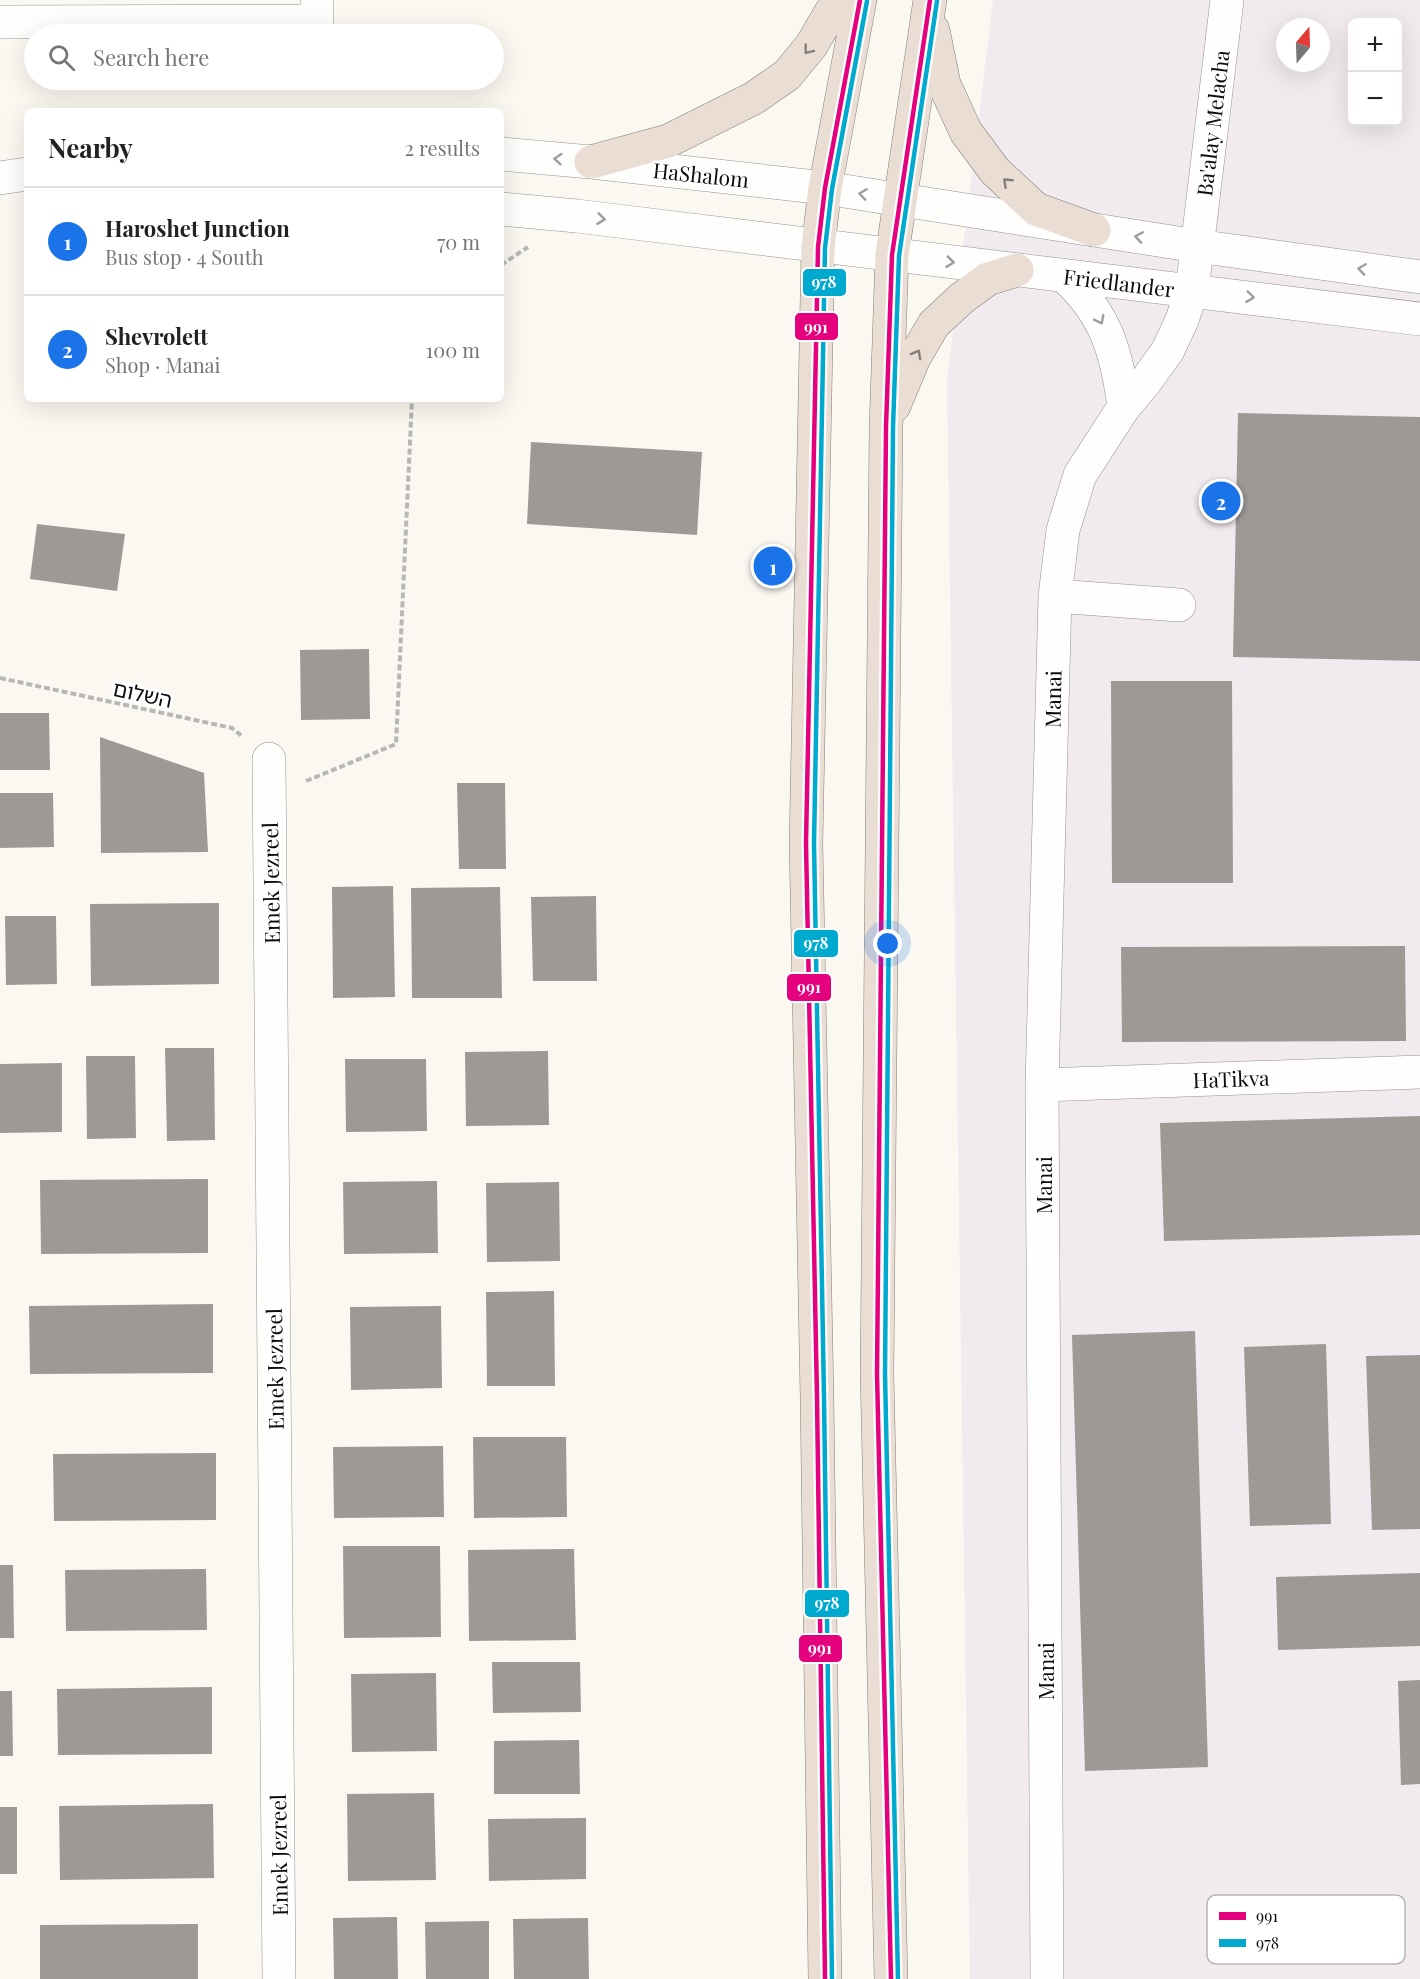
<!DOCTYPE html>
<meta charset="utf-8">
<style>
body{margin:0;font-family:"Playfair Display","Noto Sans Hebrew",serif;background:#f2f2f2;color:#222}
.controls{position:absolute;right:18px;top:18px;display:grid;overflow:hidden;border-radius:9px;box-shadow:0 6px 24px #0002}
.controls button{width:54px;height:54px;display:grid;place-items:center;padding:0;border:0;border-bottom:2px solid #e0e0e0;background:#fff;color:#222;font:30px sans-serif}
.compass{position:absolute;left:1276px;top:18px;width:54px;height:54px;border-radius:50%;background:#fff;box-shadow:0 6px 24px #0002;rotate:19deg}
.you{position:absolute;left:888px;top:944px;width:21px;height:21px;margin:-15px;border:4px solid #fff;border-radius:50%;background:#1a73e8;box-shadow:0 0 0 9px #1a73e833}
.badge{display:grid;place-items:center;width:39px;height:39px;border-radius:50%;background:#1a73e8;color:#fff;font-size:20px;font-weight:700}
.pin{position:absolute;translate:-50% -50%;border:3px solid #fff;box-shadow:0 2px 6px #0006}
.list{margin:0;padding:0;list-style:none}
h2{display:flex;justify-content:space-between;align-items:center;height:78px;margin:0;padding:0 24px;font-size:26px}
h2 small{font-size:20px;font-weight:400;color:#767676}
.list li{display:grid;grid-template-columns:39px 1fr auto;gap:18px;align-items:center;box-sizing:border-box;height:108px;padding:0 24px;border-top:2px solid #e0e0e0}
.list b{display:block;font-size:22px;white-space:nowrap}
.list p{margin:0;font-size:20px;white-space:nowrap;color:#767676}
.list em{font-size:20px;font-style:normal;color:#767676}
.icon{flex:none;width:33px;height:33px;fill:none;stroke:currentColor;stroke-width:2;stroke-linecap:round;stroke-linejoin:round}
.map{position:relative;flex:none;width:1420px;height:1979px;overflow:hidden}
.search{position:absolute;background:#fff;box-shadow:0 6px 24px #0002;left:24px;top:24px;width:480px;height:66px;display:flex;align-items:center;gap:15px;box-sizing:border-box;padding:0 21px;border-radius:33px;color:#767676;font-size:22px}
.panel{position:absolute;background:#fff;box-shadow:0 6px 24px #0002;left:24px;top:108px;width:480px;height:294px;border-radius:9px}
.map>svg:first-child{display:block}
</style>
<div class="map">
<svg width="1420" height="1979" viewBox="0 0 1420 1979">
<rect width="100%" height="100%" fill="#faf8f0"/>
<path fill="#f1eaee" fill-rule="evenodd" d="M993,0H1420V1979H970L947,380ZM1352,22H1398V122H1352ZM1285,27H1321V63H1285Z"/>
<path fill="#9d9a96" d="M1238,413L1420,417V661L1233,657Z
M531,442L702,452L697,535L527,524Z
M37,524L125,534L117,591L30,579Z
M369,649L370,719L301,720L300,650Z
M1111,681H1232L1233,883H1112Z
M0,713H49L50,770H0Z
M100,737L204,773L208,852L101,853Z
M457,783H505L506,869H459Z
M0,793H53L54,847L0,848Z
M393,886L395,997L333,998L332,887Z
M500,887L502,998H412L411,888Z
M596,896L597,981H533L531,897Z
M219,903V984L91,986L90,904Z
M5,916H56L57,984L6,985Z
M1405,946L1406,1041L1122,1042L1121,947Z
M165,1048H214L215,1140L167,1141Z
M548,1051L549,1125L466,1126L465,1052Z
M86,1056H135L136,1138L87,1139Z
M345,1059H426L427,1131L346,1132Z
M62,1063V1132L0,1133V1064Z
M1420,1116V1235L1164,1241L1160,1123Z
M208,1179V1253L41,1254L40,1180Z
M437,1181L438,1253L344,1254L343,1182Z
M559,1182L560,1261L487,1262L486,1183Z
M554,1291L555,1386H487L486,1292Z
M213,1304V1373L30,1374L29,1306Z
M441,1306L442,1388L351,1390L350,1307Z
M1195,1331L1208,1767L1085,1771L1072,1335Z
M1326,1344L1331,1524L1250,1526L1244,1347Z
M1420,1355V1529L1372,1530L1366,1356Z
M473,1437H566L567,1517L474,1518Z
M443,1446L444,1517L334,1518L333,1447Z
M216,1453V1520L54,1521L53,1454Z
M343,1546H440L441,1637L344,1638Z
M574,1549L576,1640L469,1641L468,1550Z
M0,1565H13L14,1638H0Z
M206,1569L207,1630L66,1631L65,1570Z
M1420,1573V1646L1278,1650L1276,1577Z
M492,1662H580L581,1712L493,1713Z
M436,1673L437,1751L352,1752L351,1674Z
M1420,1680V1784L1401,1785L1398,1681Z
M212,1687V1754L58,1755L57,1689Z
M0,1691H12L13,1756H0Z
M579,1740L580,1794H494V1741Z
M434,1793L436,1880L348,1881L347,1794Z
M213,1804L214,1878L60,1880L59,1806Z
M0,1807H17V1874H0Z
M586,1818V1879L489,1881L488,1819Z
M397,1917L398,1979H334L333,1918Z
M588,1918L589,1979H514L513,1919Z
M489,1921V1979H426L425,1922Z
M198,1924V1979H40V1925Z"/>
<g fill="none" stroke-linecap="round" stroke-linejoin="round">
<defs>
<path id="minor" d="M0,22L317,21V0
M501,154L591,162L825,188L1197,246L1420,277
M0,178L27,174
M501,209L577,216L1420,319
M1063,275C1106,313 1117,353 1124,407
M1055,596L1179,605
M269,759L279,1979
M1042,1085L1420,1072
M1047,1979L1042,1085L1055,596L1063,530L1080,475L1124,407L1146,381L1168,350L1182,320L1192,290L1227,0"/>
<path id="highway" d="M933,30L944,84L966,132L995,171L1036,209L1094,230
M591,162L668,141L754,98L787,75L811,46L838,0
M894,406L914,358L934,324L962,298L988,279L1017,270
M825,1979L817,1397L806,843L818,247L825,188L860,0
M891,1979L877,1374L886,427L892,255L930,0"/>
</defs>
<use href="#minor" stroke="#93928f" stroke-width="34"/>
<use href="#highway" stroke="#80807c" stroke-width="34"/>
<path stroke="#b7b7b5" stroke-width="4" stroke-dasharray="6 3" stroke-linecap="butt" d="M501,265L528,247
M0,678L232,728L243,737
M306,781L396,744L412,399"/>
<use href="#minor" stroke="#fefefd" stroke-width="33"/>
<use href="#highway" stroke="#eaddd3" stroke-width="33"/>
<defs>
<path id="bus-1" d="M825,1979L817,1397L806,843L818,247L825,188L860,0
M891,1979L877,1374L886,427L892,255L930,0"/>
<path id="bus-2" d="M832,1979L824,1397L814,843L825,248L832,189L867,1
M898,1979L885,1374L893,427L899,256L937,1"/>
</defs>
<use href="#bus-1" stroke="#fff" stroke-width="9"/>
<use href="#bus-2" stroke="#fff" stroke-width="9"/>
<use href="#bus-1" stroke="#e5007d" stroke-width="4.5"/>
<use href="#bus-2" stroke="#00a9ce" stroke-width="4.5"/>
</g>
<defs><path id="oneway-chevron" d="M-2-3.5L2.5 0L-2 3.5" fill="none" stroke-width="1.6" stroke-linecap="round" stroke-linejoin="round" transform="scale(1.5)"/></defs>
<g stroke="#867f79">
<use href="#oneway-chevron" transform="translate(808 50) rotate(128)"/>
<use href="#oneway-chevron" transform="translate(1007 182) rotate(-137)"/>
<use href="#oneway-chevron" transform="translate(917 354) rotate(-61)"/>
</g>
<g stroke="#9d9d9d">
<use href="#oneway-chevron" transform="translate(558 159) rotate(-175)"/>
<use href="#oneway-chevron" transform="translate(863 194) rotate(-172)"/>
<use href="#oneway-chevron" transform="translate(601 219) rotate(7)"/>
<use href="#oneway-chevron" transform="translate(1139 237) rotate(-171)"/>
<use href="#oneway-chevron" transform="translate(950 262) rotate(7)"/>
<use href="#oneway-chevron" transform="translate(1362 269) rotate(-172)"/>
<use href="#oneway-chevron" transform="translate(1250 297) rotate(7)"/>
<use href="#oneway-chevron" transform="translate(1100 320) rotate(63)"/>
</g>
<g text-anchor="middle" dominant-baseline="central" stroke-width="6" stroke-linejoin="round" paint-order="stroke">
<g font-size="21" fill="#0c0c0c" stroke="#fff">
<text transform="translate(1212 123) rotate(-83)">Ba'alay Melacha</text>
<text transform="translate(701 174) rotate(6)">HaShalom</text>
<text transform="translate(1119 282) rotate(7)">Friedlander</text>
<text transform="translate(143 693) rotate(12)">השלום</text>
<text transform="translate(1052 699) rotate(-89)">Manai</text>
<text transform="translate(270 883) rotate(-91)">Emek Jezreel</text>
<text transform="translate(1231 1078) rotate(-2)">HaTikva</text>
<text transform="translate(1043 1185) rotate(-90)">Manai</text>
<text transform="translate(274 1369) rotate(-91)">Emek Jezreel</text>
<text transform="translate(1045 1671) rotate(-90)">Manai</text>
<text transform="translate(278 1855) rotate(-91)">Emek Jezreel</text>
</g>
</g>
<rect x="1207" y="1895" width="198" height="69" rx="9" fill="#fff" stroke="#b6b6b6" stroke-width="1.5"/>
<rect x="1219" y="1912" width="27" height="8" fill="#e5007d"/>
<rect x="1219" y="1939" width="27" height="8" fill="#00a9ce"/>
<g font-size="16" fill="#0c0c0c">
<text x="1256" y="1922">991</text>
<text x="1256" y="1949">978</text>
</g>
<g stroke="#fff" stroke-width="2">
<rect x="802" y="268" width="45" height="29" rx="6" fill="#00a9ce"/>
<rect x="794" y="312" width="45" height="29" rx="6" fill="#e5007d"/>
<rect x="793" y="929" width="46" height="29" rx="6" fill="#00a9ce"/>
<rect x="786" y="973" width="46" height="29" rx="6" fill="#e5007d"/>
<rect x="804" y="1589" width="46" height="29" rx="6" fill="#00a9ce"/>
<rect x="798" y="1634" width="45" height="29" rx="6" fill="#e5007d"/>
</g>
<g font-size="16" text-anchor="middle" font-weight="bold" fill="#fff">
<text x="824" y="288">978</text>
<text x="816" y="333">991</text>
<text x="816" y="949">978</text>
<text x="809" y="993">991</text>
<text x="827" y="1609">978</text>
<text x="820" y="1654">991</text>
</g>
</svg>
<div class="controls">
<button>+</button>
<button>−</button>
</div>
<svg class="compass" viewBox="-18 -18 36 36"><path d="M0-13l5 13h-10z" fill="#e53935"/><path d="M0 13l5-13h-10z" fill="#767676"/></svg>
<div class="you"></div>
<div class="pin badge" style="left:773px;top:566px">1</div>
<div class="pin badge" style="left:1221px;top:501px">2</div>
<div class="search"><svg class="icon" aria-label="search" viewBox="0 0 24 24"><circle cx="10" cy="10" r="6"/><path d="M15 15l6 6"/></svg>Search here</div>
<section class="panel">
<h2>Nearby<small>2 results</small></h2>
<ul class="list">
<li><span class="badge">1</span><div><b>Haroshet Junction</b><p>Bus stop · 4 South</p></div><em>70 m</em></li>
<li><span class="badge">2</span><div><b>Shevrolett</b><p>Shop · Manai</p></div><em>100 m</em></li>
</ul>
</section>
</div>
